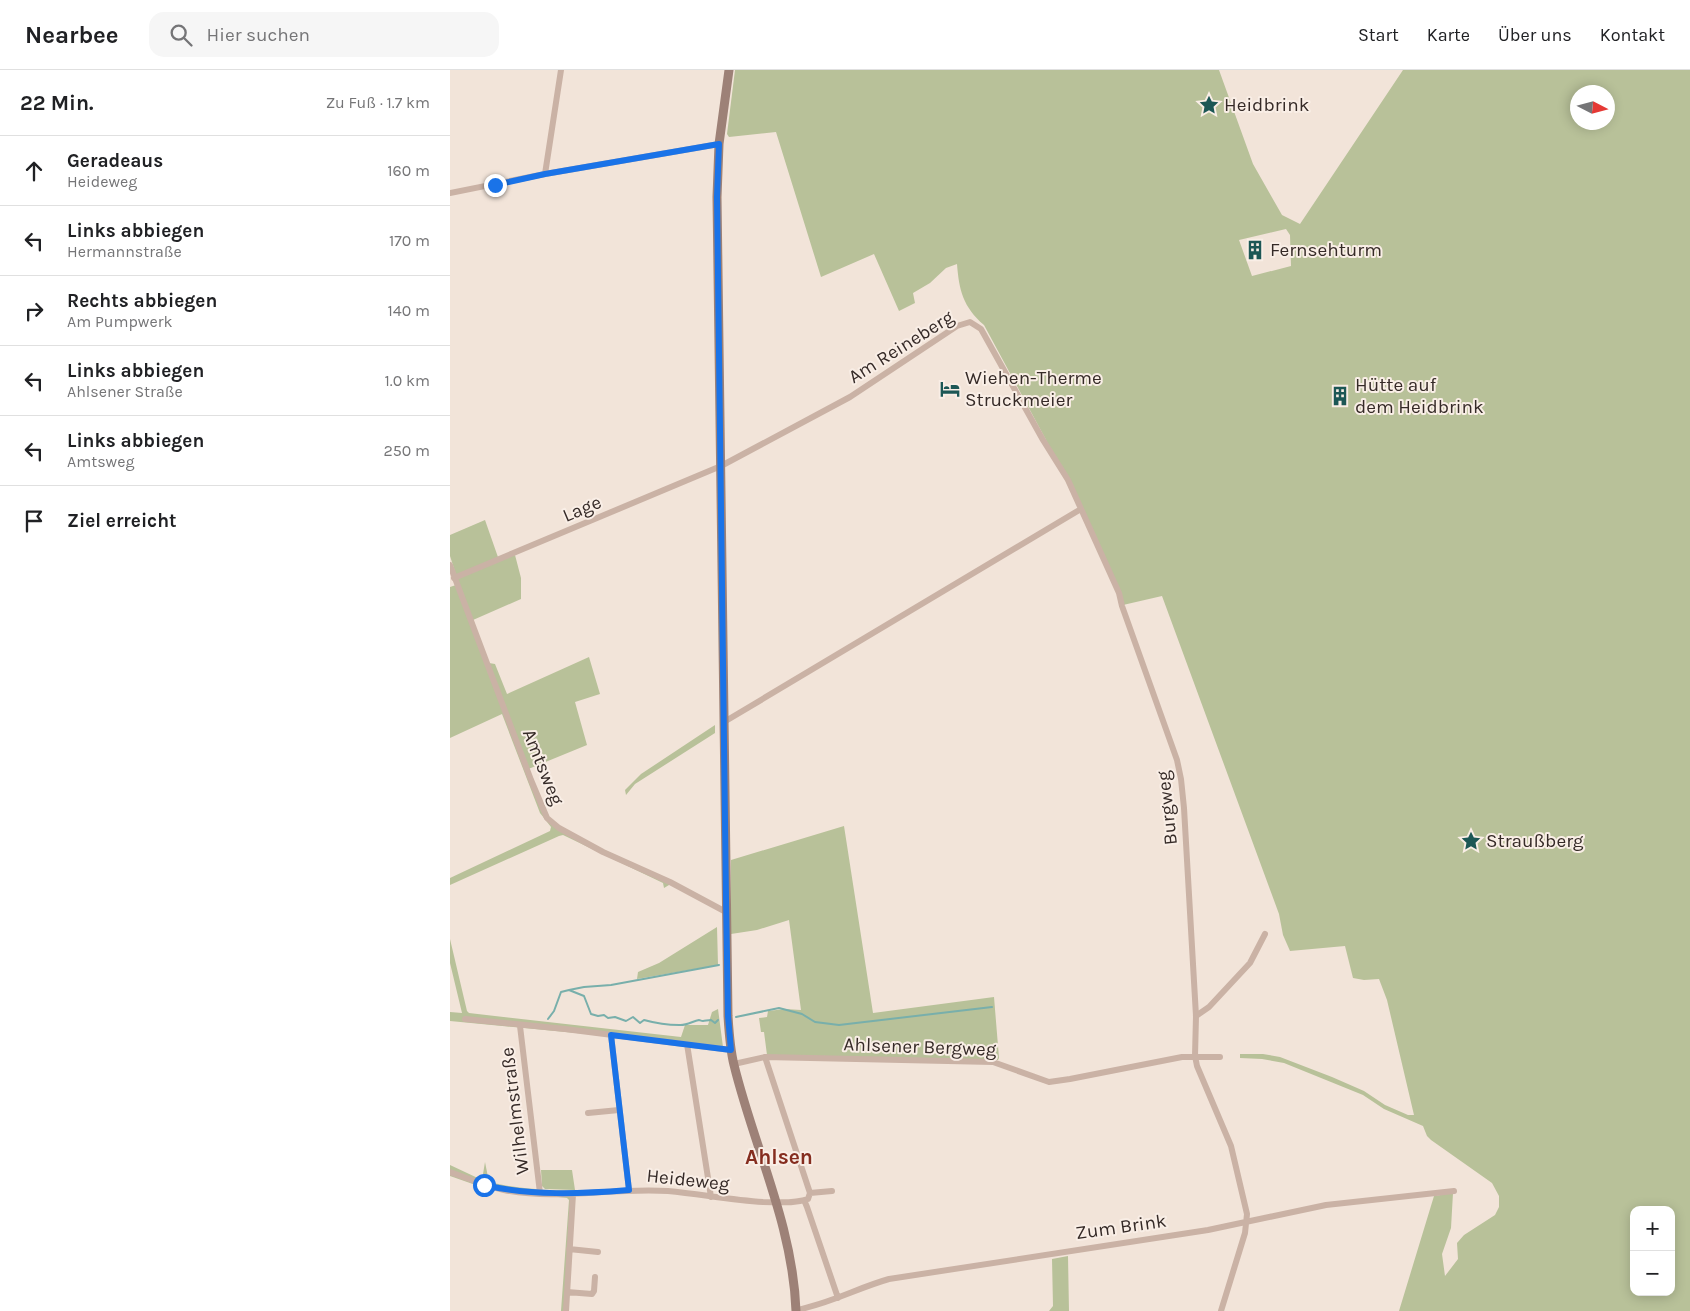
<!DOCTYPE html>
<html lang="de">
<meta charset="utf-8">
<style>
body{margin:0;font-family:Karla,sans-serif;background:#f6f6f6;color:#202124}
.controls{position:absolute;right:15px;bottom:15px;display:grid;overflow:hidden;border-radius:10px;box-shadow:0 2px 12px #0003}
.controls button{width:45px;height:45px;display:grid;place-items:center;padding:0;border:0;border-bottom:1px solid #e0e0e0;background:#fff;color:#202124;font:25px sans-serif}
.compass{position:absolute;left:1120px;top:15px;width:45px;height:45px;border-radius:50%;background:#fff;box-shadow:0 2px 12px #0003;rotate:96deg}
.stop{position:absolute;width:15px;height:15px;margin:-11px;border:4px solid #1a73e8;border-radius:50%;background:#fff}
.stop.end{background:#1a73e8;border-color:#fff;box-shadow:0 1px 5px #0008}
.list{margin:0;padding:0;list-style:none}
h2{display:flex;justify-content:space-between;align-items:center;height:65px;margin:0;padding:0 20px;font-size:21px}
h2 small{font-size:16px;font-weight:400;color:#757577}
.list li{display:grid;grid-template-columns:32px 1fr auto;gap:15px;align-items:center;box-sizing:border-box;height:70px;padding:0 20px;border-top:1px solid #e0e0e0}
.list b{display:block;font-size:19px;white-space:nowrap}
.list p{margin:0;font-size:16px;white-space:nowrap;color:#757577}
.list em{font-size:16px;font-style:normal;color:#757577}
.icon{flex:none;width:28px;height:28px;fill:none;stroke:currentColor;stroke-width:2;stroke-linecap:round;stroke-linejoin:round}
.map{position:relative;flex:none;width:1240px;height:1241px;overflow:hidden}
header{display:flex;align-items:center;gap:30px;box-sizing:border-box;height:70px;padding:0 25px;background:#fff;border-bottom:1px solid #e0e0e0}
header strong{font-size:24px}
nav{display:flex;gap:28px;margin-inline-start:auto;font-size:18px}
.search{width:350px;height:45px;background:#f6f6f6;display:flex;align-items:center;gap:12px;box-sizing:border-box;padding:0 18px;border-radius:15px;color:#757577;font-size:19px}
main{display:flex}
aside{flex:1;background:#fff}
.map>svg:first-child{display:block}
</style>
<header>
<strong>Nearbee</strong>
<div class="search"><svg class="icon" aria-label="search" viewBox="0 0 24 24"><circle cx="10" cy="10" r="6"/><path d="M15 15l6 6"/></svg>Hier suchen</div>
<nav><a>Start</a><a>Karte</a><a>Über uns</a><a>Kontakt</a></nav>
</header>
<main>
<aside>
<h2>22 Min.<small>Zu Fuß · 1.7 km</small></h2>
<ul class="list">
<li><svg class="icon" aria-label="ahead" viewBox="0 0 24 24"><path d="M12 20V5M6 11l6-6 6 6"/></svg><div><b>Geradeaus</b><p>Heideweg</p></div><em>160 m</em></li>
<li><svg class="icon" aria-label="left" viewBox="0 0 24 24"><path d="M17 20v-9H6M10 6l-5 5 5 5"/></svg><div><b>Links abbiegen</b><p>Hermannstraße</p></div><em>170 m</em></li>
<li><svg class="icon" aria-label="right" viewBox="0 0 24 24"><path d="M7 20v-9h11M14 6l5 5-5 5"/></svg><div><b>Rechts abbiegen</b><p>Am Pumpwerk</p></div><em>140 m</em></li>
<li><svg class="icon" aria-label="left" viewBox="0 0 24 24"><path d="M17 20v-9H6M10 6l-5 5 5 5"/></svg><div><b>Links abbiegen</b><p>Ahlsener Straße</p></div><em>1.0 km</em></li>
<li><svg class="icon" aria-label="left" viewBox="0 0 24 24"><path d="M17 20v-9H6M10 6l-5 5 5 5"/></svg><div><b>Links abbiegen</b><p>Amtsweg</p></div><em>250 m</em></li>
<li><svg class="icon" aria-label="arrive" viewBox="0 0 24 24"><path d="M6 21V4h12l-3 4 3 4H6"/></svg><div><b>Ziel erreicht</b></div></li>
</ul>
</aside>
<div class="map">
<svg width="1240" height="1241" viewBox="0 0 1240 1241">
<rect width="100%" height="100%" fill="#f2e4d9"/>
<path fill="#b8c199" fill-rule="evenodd" d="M285,0H769L803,94L832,145L850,154L953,0H1240V1241H949L984,1126L1003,1123L1001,1158L992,1184L995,1206L1008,1189L1007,1173L1014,1165L1045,1145L1049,1137V1126L1042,1113L981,1070L977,1066L973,1056L934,1039L913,1025L834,993L812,989L790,988V984H813L830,987L882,1007L914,1021L935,1035L958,1045H964L937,930L929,909L914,910L903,908L895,876L840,881L833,865L829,844L712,526L673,535L670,523L595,368L534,255C513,237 509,220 507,194L496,198L480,213L463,223L465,233L449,241L424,184L371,207L326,62L279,67L277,64ZM1128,22H1158V52H1128ZM836,159L840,165L841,196L802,206L789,170ZM1184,1140H1221V1222H1184Z
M35,450L49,490L65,485L71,508V529L23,550L39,593L45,594L57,624L139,587L150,624L125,632L137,675L76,700L92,742L109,759L224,812L214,818L213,813L113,765L109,766L0,815V808L100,761L101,757L90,743L52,644L0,668V517L9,514L0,486V465Z
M265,655V663L185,714L176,725L175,720L191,704Z
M394,756L423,943L544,927L549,988L548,990L317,985L314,962H311L309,948L317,947L318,941L335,939L351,940L339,850L307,860L281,864V790Z
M267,857L268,895L187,909L188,902L209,893Z
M0,869L17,941L19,943L231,967L235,955H258L262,942L268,939L273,977L0,951V942L12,943L0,893Z
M35,1092L39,1112C68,1119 95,1120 124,1121L116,1241H111L119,1130L117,1128L37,1119L0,1106V1095L32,1110Z
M91,1100H122L125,1120L95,1119L92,1116Z
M618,1186L619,1241H599L603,1236L602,1189Z"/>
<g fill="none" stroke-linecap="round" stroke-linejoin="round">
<path stroke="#78afab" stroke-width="2" d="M119,920L134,917L161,915L269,895
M286,947L329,938L352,944L365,952L389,955L542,937
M98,949L104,941L111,922L119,920L134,926L141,944L148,946L154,945L158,948L165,947L176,951L183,947L190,953L194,950C205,953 217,955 229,955C236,956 243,951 249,950C250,950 251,951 253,951C255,951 258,950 261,950L265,953L268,950"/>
<path stroke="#cab2a5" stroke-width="6" d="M95,104L111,0
M0,123L95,104L269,74
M0,495L81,710L97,748L109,758L153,782L220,812L276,842
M4,508L271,396L400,327L507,256L520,252L531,259L593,370L618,410L669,523L672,536L727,690L731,709L734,738L746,946L745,986L747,996L781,1076L797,1144L795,1163L771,1241
M274,652L631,439
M746,946L759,937L800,893L815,864
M15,949L115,959L281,980
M70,956L90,1123
M161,965L179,1120
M237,974L261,1127
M284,994L315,987L543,992L599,1012L620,1009L732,987H770
M138,1043L169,1040
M0,1102C18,1108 35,1116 54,1120C108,1131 164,1117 218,1121C250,1124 281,1130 313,1132C328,1132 344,1134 358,1129L360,1123L315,987
M360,1123L382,1121
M354,1130L357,1137L388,1228
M119,1179L148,1182
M117,1222L142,1224L144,1221L145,1207
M346,1240C379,1234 407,1218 439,1209L758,1160L876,1135L1004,1121
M116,1241L123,1124"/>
<path stroke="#9d8177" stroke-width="9" d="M279,0L269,74L267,127L278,946C279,962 280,979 284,995C304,1077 343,1155 346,1241"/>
</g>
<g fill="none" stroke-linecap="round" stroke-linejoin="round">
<path stroke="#1a73e8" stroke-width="6" d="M34,1115C82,1126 130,1124 179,1120L161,965L281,980L278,946L276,828L267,127L269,74L95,104L45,115"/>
</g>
<defs>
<symbol id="sight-bare" viewBox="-9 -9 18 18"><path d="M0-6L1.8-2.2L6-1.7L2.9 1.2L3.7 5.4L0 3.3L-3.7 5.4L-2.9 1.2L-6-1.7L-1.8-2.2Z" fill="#1c5755" stroke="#f9eee6" stroke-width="2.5" paint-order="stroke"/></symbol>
<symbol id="building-bare" viewBox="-9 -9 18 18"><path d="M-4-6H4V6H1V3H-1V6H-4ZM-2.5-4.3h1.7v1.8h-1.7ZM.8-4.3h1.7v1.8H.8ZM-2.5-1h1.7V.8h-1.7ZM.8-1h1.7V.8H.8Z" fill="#1c5755" stroke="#f9eee6" stroke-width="2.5" paint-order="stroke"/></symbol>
<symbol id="hotel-bare" viewBox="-9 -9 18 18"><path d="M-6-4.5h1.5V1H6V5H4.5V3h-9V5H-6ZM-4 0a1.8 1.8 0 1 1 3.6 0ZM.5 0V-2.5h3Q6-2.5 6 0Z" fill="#1c5755" stroke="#f9eee6" stroke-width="2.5" paint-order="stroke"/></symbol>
</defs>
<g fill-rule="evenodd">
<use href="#sight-bare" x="745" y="21" width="28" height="28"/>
<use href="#building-bare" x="791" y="166" width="28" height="28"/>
<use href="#hotel-bare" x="486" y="305" width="28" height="28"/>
<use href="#building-bare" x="876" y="312" width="28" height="28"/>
<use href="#sight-bare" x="1007" y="757" width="28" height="28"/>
</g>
<g text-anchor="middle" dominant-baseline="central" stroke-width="4" stroke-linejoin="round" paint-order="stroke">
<g font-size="19" fill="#352a27" stroke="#f9eee6" text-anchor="start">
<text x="774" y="35">Heidbrink</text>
<text x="820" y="180">Fernsehturm</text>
<text x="515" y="308">Wiehen-Therme<tspan x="515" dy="22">Struckmeier</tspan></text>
<text x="905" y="315">Hütte auf<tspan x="905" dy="22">dem Heidbrink</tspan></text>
<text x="1036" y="771">Straußberg</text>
</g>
<g font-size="19" fill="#352a27" stroke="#f9eee6">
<text transform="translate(451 277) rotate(-32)">Am Reineberg</text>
<text transform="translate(132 439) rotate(-23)">Lage</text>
<text transform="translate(93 697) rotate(68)">Amtsweg</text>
<text transform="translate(717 738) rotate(-96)">Burgweg</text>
<text transform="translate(470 977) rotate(2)">Ahlsener Bergweg</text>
<text transform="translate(65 1041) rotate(-97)">Wilhelmstraße</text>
<text transform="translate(238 1110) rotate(6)">Heideweg</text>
<text transform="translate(671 1157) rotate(-8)">Zum Brink</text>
</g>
<g font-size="21" font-weight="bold" fill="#852d1f" stroke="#f9eee6">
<text x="329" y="1087">Ahlsen</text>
</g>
</g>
</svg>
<div class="controls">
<button>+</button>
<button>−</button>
</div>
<svg class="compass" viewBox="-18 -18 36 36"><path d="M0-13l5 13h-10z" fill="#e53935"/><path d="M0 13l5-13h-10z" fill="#757577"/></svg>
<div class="stop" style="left:34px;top:1115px"></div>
<div class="stop end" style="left:45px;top:115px"></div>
</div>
</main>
